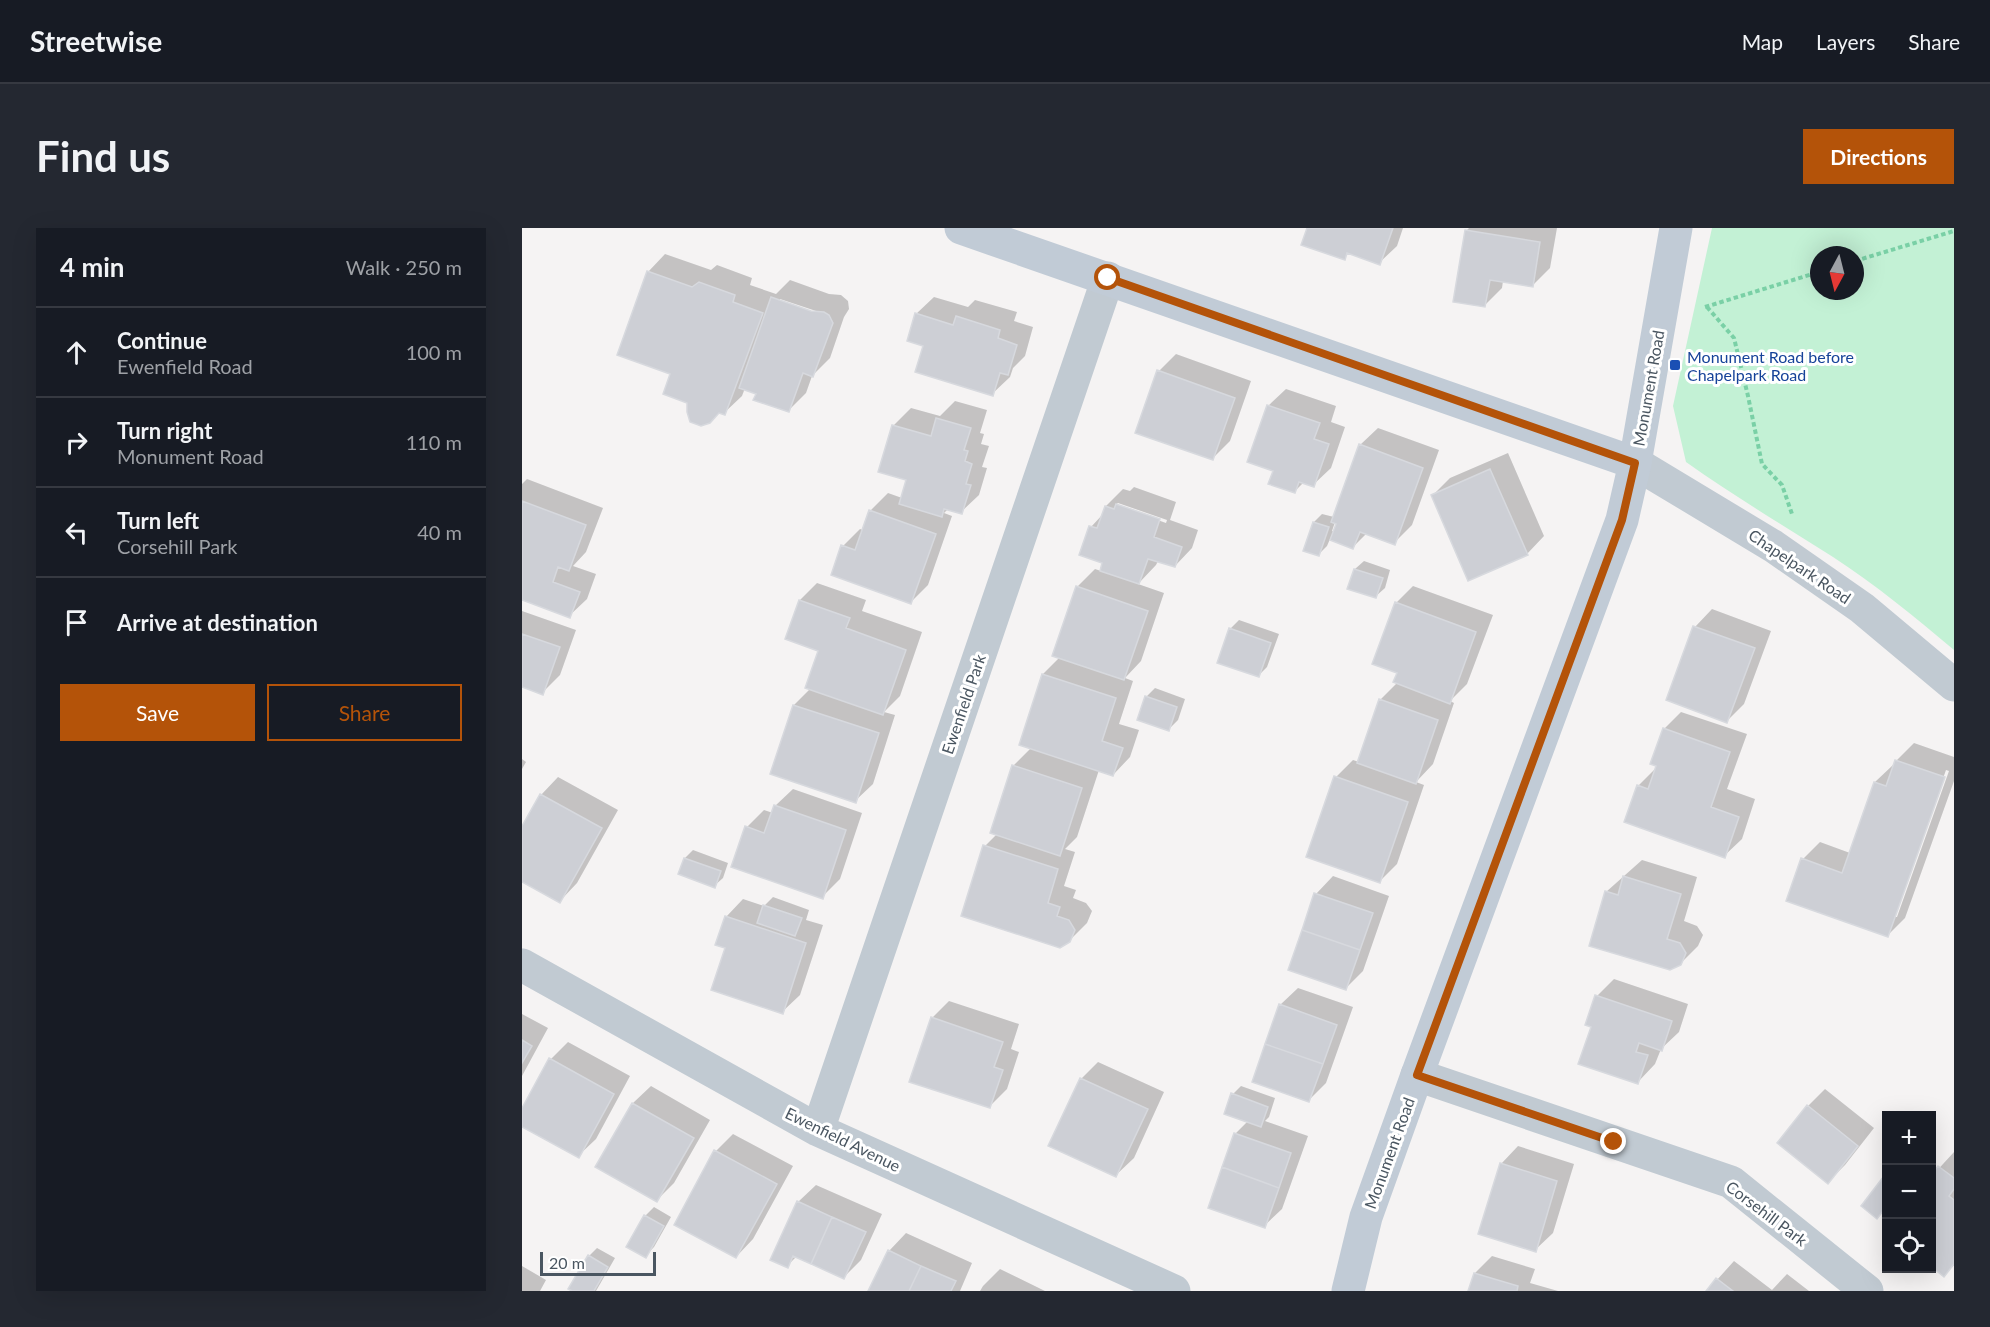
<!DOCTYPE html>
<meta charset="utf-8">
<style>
body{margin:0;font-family:Lato,sans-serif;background:#242831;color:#f1f3f6}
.controls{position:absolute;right:18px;bottom:18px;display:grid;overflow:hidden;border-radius:0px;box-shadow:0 6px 24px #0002}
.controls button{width:54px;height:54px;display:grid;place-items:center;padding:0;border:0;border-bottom:2px solid #363941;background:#171b24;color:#f1f3f6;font:30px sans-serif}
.compass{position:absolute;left:1288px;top:18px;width:54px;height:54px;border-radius:50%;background:#171b24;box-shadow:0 6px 24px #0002;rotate:187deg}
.scale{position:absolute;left:18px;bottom:15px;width:116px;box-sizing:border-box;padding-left:6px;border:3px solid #4a5661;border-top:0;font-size:16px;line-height:21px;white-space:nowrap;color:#4a5661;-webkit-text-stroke:4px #fff;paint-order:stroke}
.stop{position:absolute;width:18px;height:18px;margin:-14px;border:4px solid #b45309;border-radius:50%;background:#fff}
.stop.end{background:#b45309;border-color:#fff;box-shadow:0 2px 6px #0008}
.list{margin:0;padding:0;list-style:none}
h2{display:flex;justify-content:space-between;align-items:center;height:78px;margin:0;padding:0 24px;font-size:26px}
h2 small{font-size:20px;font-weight:400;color:#9ea1a6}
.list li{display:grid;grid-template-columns:39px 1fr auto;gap:18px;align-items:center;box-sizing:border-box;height:90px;padding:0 24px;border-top:2px solid #363941}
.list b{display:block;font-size:22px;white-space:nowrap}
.list p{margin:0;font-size:20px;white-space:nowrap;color:#9ea1a6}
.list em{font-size:20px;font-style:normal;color:#9ea1a6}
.actions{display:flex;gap:12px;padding:18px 24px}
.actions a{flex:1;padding:14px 0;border:2px solid #b45309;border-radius:0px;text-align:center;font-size:21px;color:#b45309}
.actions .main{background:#b45309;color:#fff}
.icon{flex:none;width:33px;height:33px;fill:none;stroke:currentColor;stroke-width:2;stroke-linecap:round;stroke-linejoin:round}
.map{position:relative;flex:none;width:1432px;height:1063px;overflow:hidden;border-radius:0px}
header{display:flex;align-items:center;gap:36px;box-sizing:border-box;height:84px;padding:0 30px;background:#171b24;border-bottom:2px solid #363941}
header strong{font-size:28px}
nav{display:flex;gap:33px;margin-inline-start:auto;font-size:21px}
.intro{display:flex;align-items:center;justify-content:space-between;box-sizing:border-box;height:144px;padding:0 36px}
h1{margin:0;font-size:42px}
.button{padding:15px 27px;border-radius:0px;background:#b45309;color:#fff;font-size:21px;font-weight:700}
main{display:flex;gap:36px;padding:0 36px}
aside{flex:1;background:#171b24;border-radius:0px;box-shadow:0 6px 24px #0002}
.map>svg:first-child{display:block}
</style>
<header>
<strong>Streetwise</strong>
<nav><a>Map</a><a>Layers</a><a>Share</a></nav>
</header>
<div class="intro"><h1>Find us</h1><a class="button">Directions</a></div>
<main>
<aside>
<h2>4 min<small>Walk · 250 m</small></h2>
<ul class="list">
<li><svg class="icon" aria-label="ahead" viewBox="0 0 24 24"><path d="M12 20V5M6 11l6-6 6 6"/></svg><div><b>Continue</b><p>Ewenfield Road</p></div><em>100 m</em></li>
<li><svg class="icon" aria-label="right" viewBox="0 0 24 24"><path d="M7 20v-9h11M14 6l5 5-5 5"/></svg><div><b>Turn right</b><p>Monument Road</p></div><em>110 m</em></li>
<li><svg class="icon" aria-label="left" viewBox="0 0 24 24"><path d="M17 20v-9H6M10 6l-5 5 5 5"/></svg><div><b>Turn left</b><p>Corsehill Park</p></div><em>40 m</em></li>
<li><svg class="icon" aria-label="arrive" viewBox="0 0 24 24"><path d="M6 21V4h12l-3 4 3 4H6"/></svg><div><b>Arrive at destination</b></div></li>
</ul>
<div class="actions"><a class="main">Save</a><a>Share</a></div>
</aside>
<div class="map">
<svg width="1432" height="1063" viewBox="0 0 1432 1063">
<rect width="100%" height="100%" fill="#f5f3f3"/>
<path fill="#c3f1d5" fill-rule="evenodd" d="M1190,0H1432V422C1393,389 1354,357 1311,329C1262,298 1212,268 1164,234L1151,178ZM1297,27H1333V63H1297Z"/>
<path fill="#0003" fill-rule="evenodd" d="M787,0H881L875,18L857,35L828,24L822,30Z
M947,0H1035L1028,40L1011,57L981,53L980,60L963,77L944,3Z
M143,26L189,42L195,37L230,50L228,57L254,66L268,52L307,66L319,67L326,73L327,81L322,89L308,130L290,148L284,165L266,183L236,165L223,160L220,168L202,185L167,174L150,145L126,44ZM258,71L297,84L296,87L258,74Z
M412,69L446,79L453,72L495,84L492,93L511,99L503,128L491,140L488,149L470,166L403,117L394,86Z
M654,126L729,153L708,213L691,230L637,143Z
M764,161L814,178L809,194L823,199L809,240L791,257L782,254L772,264L753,242L746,178Z
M433,173L465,182L458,205L462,206L459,216L467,218L460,239L465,240L457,267L439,284L427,280L422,285L430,288L406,357L389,374L321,318L338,301L341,302L348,283L366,265L380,270L386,251L358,243L372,197L389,180L418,188Z
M856,200L917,222L890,297L872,315L845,305L831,319L808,311L805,318L797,326L792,294L800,286L812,289L838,217ZM813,294H816L813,304L810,303Z
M986,225L1022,308L1005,326L910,268L928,250Z
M5,251L81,280L64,324L51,338L74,346L65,371L47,388L0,371V256Z
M612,259L654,274L648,292L676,302L670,320L653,338L636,333L634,337L616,356L642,365L619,433L603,450L611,453L597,496L617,502L608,529L591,547L577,542L555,609L543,621L553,624L542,658L554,662L551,670L564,675L570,683L565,695L547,713L463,618L475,606L491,538L509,520L498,516L521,446L538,429L555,359L573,341L579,343L582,334L569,299L581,286L584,278L601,261L608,263ZM596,275L645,292L644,295L593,277Z
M842,333L868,342L863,360L854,368L833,341Z
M295,355L344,372L340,383L400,404L378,468L362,484L373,487L351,556L333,573L250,545L272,477L289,460L298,422L278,372Z
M891,358L971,387L945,456L928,473L932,475L911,536L894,554L902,557L875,636L858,653L814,549L831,532L837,534L858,472L876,454L874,375Z
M1190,381L1249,403L1222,476L1205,493L1173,399Z
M0,383L54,402L38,447L20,465L0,458Z
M717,392L757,406L745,439L736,448L708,401Z
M633,460L663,471L656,492L647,501L624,469Z
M1159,484L1225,506L1205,561L1233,571L1220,611L1202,628L1116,558L1134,540L1142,501Z
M1392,515L1432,529V553L1383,690L1365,708L1281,631L1298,614L1328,625L1353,554L1371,537L1373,538L1375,532ZM1424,542L1427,543L1375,689H1372Z
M0,531L4,534L0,541Z
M36,549L96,582L55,655L38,673L0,652V601L19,567Z
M271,561L340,585L318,651L300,669L225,599L242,582L251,585L253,578Z
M171,622L206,635L201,650L192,658L163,630Z
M1120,632L1175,649L1162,693L1175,698L1181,707L1176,718L1158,736L1084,664Z
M811,648L867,668L841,743L824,760L794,666Z
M251,669L287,682L284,692L301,697L278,767L260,784L205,719L204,689L221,671L242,678Z
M1092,751L1166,776L1157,804L1139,821L1133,836L1116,854L1071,797L1075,768Z
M776,760L831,779L804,855L787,872L758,777Z
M427,773L497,796L489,821L497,824L485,861L467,879L410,790Z
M0,786L26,800L0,848Z
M46,814L108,848L74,911L56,928L0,898V884L29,831Z
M576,834L642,864L612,930L594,947L559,851Z
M129,858L188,892L152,955L135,972L75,939L111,875Z
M719,858L753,870L747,889L743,893L786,908L760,981L742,998L713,906L726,893L711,866Z
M1303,861L1352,900L1323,937L1306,954L1286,878Z
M211,906L271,938L231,1011L214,1029L194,923Z
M996,918L1052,936L1031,1005L1013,1022L979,936Z
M1432,924V1037L1422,1047L1410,1037V948Z
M294,957L360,986L339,1032L322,1049L275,1028L265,1038L276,974Z
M132,979L149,989L132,1019L123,1028L106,1018L123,988Z
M384,1005L450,1035L438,1063H348L367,1023Z
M75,1020L93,1030L74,1063H53L67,1028Z
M970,1028L1013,1041L1008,1055L1036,1063H948L953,1045Z
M1212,1033L1250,1062L1265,1046L1287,1063H1185Z
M0,1038L24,1052L18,1063H0Z
M478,1041L523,1063H458L461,1058Z"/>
<path fill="#cdcfd5" stroke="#d7d9de" stroke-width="1.5" d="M785,0H871L858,37L825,25L823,32L779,17Z
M943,2L1018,14L1011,59L968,52L963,79L931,74Z
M125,43L170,59L177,54L213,67L211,74L241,85L203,187L197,185L188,195L179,198L168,194L165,184V175L141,166L148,146L95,127Z
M249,69L289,83L302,84L307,87L311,95L291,149L281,145L267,184L231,172L234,166L217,160Z
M393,85L431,97L434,88L478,102L476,110L495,117L486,147L478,145L471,168L393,144L401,118L385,113Z
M635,142L713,170L691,232L613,205Z
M745,177L798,195L792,211L807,216L792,259L777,254L773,265L746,256L751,243L725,234Z
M414,190L449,200L442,222L446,223L443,233L450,236L444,256L449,257L440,286L422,281L420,289L377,276L384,252L356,244L370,197L409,208Z
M837,216L901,240L873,317L838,304L831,321L808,312L814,296L809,294Z
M968,241L1006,327L946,353L909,267Z
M0,273L64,297L47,343L36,339L31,354L58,364L48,390L0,372Z
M594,276L638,291L632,309L660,319L653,339L626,331L617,356L578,343L580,335L557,327L567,298L575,300L583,278L592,281Z
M347,282L414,306L389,376L309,347L319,317L333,322Z
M791,294L807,299L797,328L781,323Z
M832,341L861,350L854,370L825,361Z
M554,358L626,383L602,452L530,428Z
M277,372L328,390L324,400L384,422L361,487L283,460L296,423L263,411Z
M873,374L954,404L928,476L871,454L875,445L850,436Z
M1171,398L1233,420L1205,495L1144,472Z
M707,400L749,415L737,449L695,435Z
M0,406L38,419L21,467L0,459Z
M520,446L594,470L580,513L601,520L591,548L497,517Z
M623,468L655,479L647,503L615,492Z
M857,471L916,492L894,556L835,535Z
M271,477L357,505L334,575L248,546Z
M1141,500L1208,524L1189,579L1217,589L1203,630L1102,594L1115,557L1126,561L1134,538L1128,536Z
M1373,532L1423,549L1366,709L1264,673L1279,630L1320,645L1352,554L1364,558Z
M490,537L560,560L538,628L468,605Z
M812,548L886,574L858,655L784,629Z
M18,566L80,600L38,675L0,654V598Z
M252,577L324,602L301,671L209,639L223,598L242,605Z
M461,617L536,641L526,675L538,679L535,688L547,692L553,702L548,714L538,720L439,688Z
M162,630L199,643L193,660L156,646Z
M1101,648L1159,666L1145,711L1158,715L1164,725L1159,737L1148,742L1067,718L1083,663L1096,667Z
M792,665L851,685L838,722L780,702Z
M241,677L280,690L273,708L235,695Z
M203,688L284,715L261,786L189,762L203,720L193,717Z
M780,702L838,722L824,762L766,742Z
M1073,767L1150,793L1140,823L1117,815L1114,824L1126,827L1116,856L1056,836L1069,799L1063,797Z
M757,776L815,797L801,836L743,816Z
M409,789L481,814L472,839L481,842L468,880L387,854Z
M0,812L10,818L0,835Z
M743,816L801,836L787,874L730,854Z
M27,830L92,866L57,930L0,899V880Z
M558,850L626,881L594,949L526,918Z
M709,865L746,879L739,899L702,886Z
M110,875L172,910L135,974L73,939Z
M1285,877L1336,918L1306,956L1255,915Z
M712,905L769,925L757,960L700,939Z
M192,922L255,956L214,1030L152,997Z
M978,935L1035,953L1014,1024L956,1006Z
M1416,938L1432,950V961L1427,968L1432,972V1036L1422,1049L1410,1039V946Z
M700,939L757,960L743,1000L686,980Z
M1362,948L1364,950V979L1355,991L1339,978Z
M275,973L310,989L289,1036L271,1028L266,1040L248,1032Z
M122,987L142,998L124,1030L104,1019Z
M310,989L344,1004L322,1051L289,1036Z
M366,1022L399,1038L387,1063H346Z
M66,1027L86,1039L72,1063H50L46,1061Z
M399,1038L434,1053L429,1063H387Z
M952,1045L996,1058L995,1063H946Z
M1194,1050L1211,1063H1184Z"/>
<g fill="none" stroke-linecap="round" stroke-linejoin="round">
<path stroke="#7ad0a6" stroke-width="4" stroke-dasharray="4.5 3" stroke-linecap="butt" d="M1333,33L1432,3
M1183,79L1297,44
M1185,79L1212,110L1226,168L1240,236L1260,257L1270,286"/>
<path stroke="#c1cad2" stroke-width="33" d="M1113,235L1251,318L1340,380L1432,457
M0,737L296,902L652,1063
M895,847L1209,954L1345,1063
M296,902L586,50"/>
<path stroke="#c1cbd6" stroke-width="33" d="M439,0L1113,235
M826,1063L844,989L895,847L1100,292L1113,235L1154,0"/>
</g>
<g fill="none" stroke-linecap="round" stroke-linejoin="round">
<path stroke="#b45309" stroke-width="8" d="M586,50L1113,235L1100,292L895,847L1092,914"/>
</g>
<rect fill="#1a4fb4" stroke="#fff" stroke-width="2" x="1147" y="131" width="12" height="12" rx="3"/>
<g text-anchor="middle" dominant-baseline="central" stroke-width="6" stroke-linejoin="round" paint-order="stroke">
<g font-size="16" fill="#164399" stroke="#fff" text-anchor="start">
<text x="1165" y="128">Monument Road before<tspan x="1165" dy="18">Chapelpark Road</tspan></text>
</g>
<g font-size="16" fill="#4a5661" stroke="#fff">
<text transform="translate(1126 160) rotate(-80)">Monument Road</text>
<text transform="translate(1278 338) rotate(34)">Chapelpark Road</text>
<text transform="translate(441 476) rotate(-71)">Ewenfield Park</text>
<text transform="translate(321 911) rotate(26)">Ewenfield Avenue</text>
<text transform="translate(867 925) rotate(-70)">Monument Road</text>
<text transform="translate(1245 985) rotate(37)">Corsehill Park</text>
</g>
</g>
</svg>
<div class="controls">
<button>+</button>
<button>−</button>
<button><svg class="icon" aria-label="locate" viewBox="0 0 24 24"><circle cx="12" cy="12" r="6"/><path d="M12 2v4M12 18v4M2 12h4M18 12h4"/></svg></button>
</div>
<svg class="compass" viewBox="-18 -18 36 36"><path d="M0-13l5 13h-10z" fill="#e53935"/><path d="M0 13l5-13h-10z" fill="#9ea1a6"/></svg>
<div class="scale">20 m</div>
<div class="stop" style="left:586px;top:50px"></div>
<div class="stop end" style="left:1092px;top:914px"></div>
</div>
</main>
